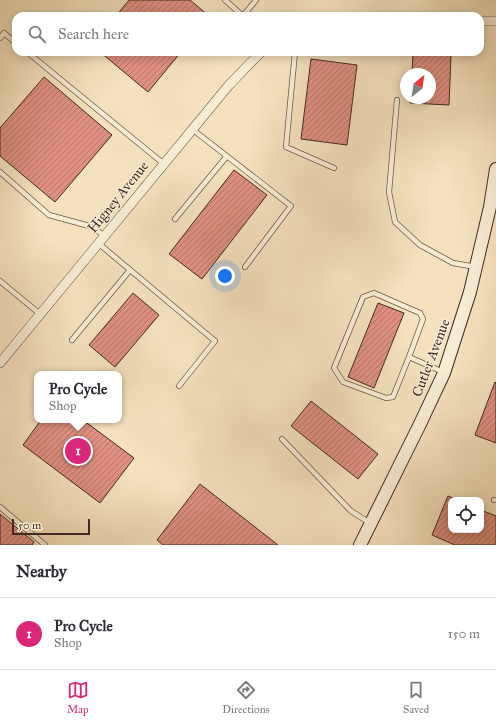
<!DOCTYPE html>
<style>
body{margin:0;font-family:"IM FELL Great Primer",serif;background:#f2f2f3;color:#2b2b33}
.controls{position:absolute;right:12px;bottom:12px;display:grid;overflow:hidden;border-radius:8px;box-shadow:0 2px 10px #0003}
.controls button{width:36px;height:36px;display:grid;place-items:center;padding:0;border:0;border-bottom:1px solid #e1e1e2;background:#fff;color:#2b2b33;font:20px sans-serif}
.compass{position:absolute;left:400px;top:68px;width:36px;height:36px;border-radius:50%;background:#fff;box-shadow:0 2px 10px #0003;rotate:30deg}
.scale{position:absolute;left:12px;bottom:10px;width:78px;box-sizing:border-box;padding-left:4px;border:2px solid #402a22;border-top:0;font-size:11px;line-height:14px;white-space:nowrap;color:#402a22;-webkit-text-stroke:3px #f8ecd5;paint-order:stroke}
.you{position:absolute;left:225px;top:276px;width:14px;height:14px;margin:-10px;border:3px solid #fff;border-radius:50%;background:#1a73e8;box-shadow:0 0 0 6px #1a73e833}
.badge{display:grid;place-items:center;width:26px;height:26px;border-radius:50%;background:#db2777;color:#fff;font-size:13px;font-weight:700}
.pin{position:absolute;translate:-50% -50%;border:2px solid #fff;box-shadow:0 1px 4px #0006}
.popup{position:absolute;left:34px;top:371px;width:88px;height:52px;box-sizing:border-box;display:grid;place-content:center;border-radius:8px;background:#fff;filter:drop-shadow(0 1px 3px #0005);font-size:13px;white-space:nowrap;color:#7c7c81}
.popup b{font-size:15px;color:#2b2b33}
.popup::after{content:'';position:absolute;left:50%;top:100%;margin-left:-8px;border:8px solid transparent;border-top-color:#fff}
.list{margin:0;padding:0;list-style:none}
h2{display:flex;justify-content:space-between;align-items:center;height:52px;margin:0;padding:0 16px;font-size:17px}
h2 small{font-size:13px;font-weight:400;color:#7c7c81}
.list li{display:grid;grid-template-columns:26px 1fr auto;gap:12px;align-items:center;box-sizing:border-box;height:72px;padding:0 16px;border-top:1px solid #e1e1e2}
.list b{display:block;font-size:15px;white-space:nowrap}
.list p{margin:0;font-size:13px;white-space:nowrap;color:#7c7c81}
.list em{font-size:13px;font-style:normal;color:#7c7c81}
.icon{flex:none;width:22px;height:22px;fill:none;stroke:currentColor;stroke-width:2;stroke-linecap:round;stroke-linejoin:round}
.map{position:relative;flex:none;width:496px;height:545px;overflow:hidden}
.search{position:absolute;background:#fff;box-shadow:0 2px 10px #0003;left:12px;right:12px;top:12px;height:44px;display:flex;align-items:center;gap:10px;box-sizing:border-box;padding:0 14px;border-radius:12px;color:#7c7c81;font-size:15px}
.sheet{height:124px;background:#fff}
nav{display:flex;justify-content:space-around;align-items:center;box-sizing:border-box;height:56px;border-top:1px solid #e1e1e2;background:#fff;font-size:11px;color:#7c7c81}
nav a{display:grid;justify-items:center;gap:2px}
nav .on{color:#db2777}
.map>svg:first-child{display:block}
</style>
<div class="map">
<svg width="496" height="545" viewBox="0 0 496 545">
<defs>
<pattern id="building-hatch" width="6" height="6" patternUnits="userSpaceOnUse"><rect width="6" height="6" fill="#e09082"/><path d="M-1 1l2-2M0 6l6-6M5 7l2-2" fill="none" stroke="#b7766a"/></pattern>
</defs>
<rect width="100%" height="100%" fill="#f5e1be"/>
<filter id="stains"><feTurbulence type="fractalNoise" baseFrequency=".005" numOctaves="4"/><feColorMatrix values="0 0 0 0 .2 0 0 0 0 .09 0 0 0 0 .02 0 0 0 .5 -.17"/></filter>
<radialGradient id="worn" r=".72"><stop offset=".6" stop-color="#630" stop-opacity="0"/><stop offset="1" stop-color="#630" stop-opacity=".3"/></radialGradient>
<path fill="url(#building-hatch)" stroke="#402a22" d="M129,0H190L209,16H116Z
M100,52H181L148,92Z
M413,53L451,55L449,105L410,103L411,98H430V74H412Z
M311,59L357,65L347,145L301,139Z
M44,77L112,135L55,202L0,156V128Z
M234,170L267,195L202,279L169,254Z
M133,293L159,315L115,367L89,345Z
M378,303L404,313L374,388L348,377Z
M495,382L496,383V443L475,435Z
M311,401L378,454L358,479L291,426Z
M41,420H83L134,458L100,503L23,445Z
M200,484L278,545H163L157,540Z
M448,496L458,500H451V530H481V510L496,516V545H455L432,535Z
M0,514L34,542L32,545H0Z"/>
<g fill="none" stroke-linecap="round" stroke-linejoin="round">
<defs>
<path id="lane" d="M225,0L243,16
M243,16L256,0
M0,38L4,33L16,43
M27,52L164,164
M295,52L286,147L334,168
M397,100L389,192L395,222L420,245L453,263L476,267
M192,129L291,206L245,267
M0,172L49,215L93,227L104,236
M175,219L227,156
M98,243L215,341L179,386
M0,281L40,314
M72,340L130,270
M409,357L393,397L386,398L343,382L334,368L363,297L374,293L420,313L423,319L409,357L443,372
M282,439L351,511L370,523
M494,500H496
M0,507L45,545"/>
<path id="street" d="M480,21H496
M0,363L229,85L261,52"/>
<path id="secondary" d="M360,545L420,424L444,373L470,292L490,207L496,169"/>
</defs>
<use href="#lane" stroke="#6d5849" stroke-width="6"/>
<use href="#street" stroke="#6d5849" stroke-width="10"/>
<use href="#secondary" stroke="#402a22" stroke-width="14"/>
<use href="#lane" stroke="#f8ecd5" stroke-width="4.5"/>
<use href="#street" stroke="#f8ecd5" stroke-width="9"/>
<use href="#secondary" stroke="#f8ecd5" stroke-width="12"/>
</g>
<g text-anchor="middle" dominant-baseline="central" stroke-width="3" stroke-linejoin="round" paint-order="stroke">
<g font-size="14" fill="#402a22" stroke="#f8ecd5">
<text transform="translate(118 197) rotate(-51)">Higney Avenue</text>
<text transform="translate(431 358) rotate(-69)">Cutler Avenue</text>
</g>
</g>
<rect width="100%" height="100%" filter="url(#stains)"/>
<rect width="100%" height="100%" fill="url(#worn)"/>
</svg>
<div class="controls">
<button><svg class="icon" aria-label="locate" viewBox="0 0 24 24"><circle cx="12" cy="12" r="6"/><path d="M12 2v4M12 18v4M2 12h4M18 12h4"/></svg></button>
</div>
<svg class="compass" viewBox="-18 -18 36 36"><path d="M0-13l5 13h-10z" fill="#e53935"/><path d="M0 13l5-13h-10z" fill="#7c7c81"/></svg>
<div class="scale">50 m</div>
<div class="you"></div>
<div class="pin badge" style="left:78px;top:451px">1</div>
<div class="popup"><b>Pro Cycle</b>Shop</div>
<div class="search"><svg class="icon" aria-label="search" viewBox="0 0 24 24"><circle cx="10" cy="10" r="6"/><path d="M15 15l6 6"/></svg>Search here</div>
</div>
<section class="sheet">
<h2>Nearby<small></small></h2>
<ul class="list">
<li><span class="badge">1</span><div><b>Pro Cycle</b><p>Shop</p></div><em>150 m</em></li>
</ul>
</section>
<nav>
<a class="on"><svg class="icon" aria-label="map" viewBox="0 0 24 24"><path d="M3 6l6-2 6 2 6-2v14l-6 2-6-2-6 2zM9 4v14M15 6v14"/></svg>Map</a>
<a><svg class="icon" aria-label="directions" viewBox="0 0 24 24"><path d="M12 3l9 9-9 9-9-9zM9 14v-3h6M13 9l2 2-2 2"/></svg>Directions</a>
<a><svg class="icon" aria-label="saved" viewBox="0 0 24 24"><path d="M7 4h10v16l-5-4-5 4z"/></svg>Saved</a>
</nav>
